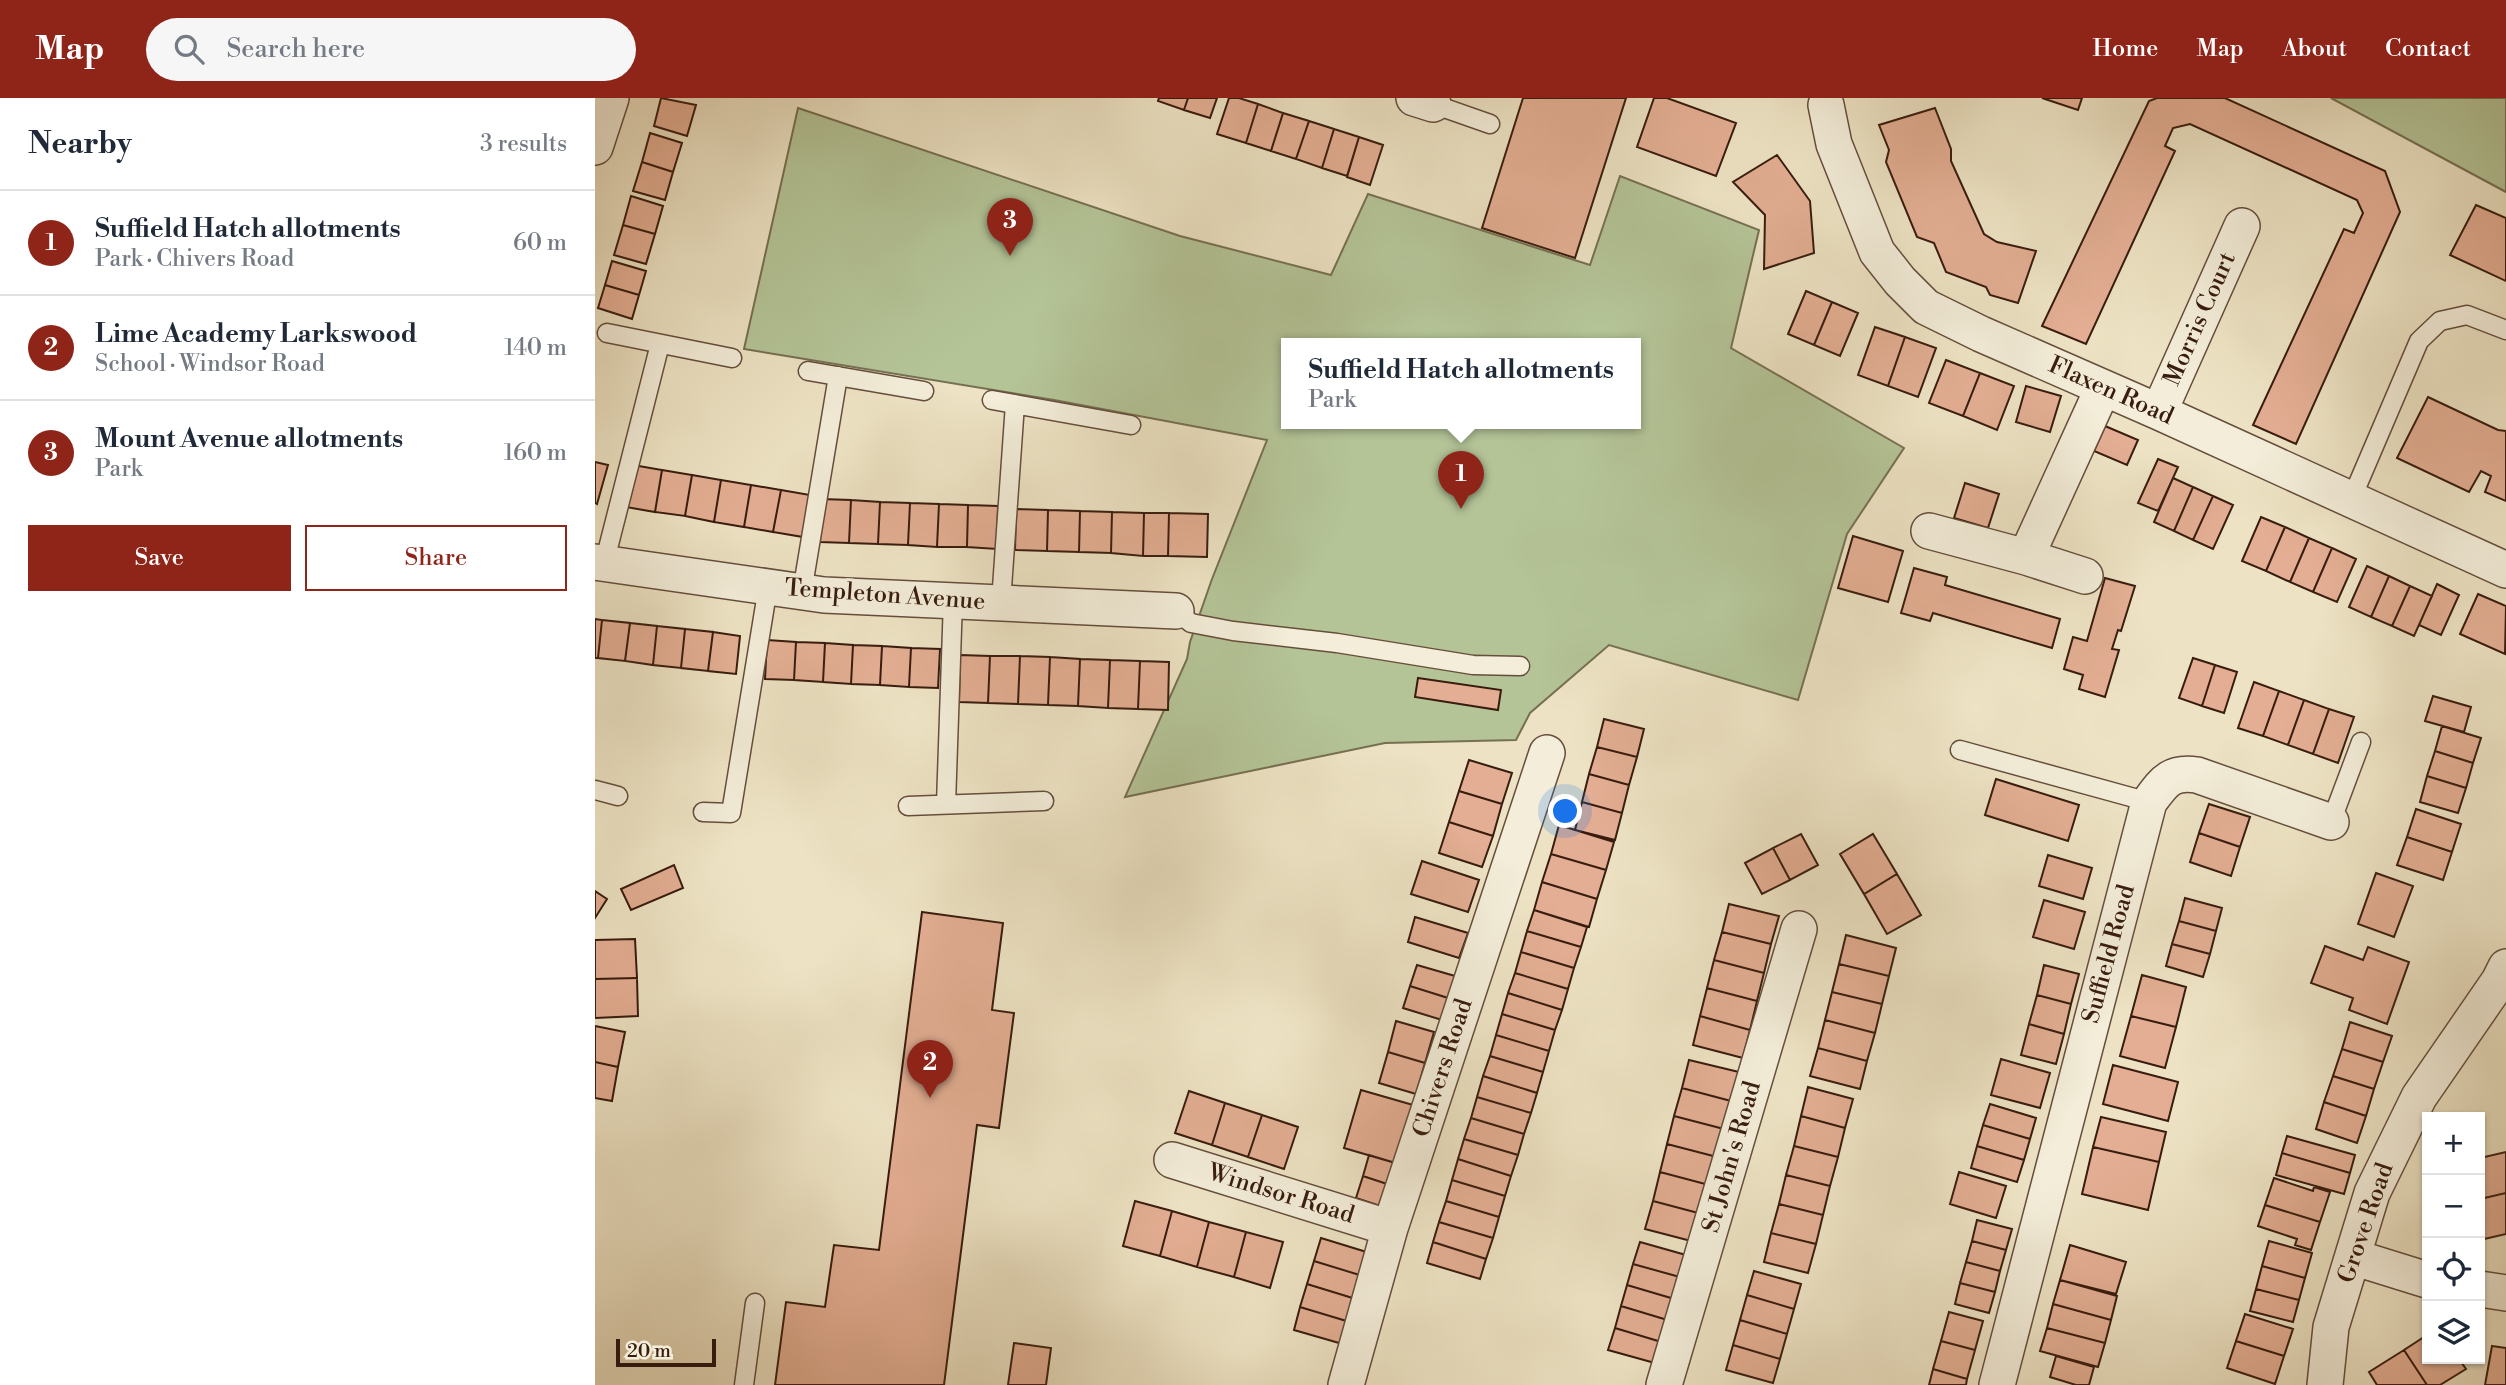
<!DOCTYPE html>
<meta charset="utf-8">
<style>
body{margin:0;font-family:"Libre Bodoni",serif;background:#f6f6f7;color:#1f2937}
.controls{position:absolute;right:21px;bottom:21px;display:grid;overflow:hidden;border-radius:0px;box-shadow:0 2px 5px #0004}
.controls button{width:63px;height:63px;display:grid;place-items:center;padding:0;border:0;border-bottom:2px solid #e0e1e3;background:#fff;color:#1f2937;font:35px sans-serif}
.scale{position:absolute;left:21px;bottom:18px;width:100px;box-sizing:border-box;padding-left:7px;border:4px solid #381c0e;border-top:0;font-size:19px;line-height:24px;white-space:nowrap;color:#381c0e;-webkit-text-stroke:5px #f3edd9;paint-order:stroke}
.you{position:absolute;left:971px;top:714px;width:24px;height:24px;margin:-18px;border:5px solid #fff;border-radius:50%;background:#1a73e8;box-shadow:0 0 0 10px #1a73e833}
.badge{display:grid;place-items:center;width:46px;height:46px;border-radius:50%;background:#8f2418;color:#fff;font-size:23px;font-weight:700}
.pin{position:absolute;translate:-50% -58px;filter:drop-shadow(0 2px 4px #0008)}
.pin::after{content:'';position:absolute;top:37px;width:24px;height:21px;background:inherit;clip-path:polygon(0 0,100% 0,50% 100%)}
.popup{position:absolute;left:686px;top:240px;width:360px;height:91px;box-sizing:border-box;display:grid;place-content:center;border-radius:0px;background:#fff;filter:drop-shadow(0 2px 5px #0005);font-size:23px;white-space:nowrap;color:#747a83}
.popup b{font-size:26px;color:#1f2937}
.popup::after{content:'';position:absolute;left:50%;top:100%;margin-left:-14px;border:14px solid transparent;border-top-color:#fff}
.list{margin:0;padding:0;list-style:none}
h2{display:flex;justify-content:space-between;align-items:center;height:91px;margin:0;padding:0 28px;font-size:30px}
h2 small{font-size:23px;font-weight:400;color:#747a83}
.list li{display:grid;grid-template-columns:46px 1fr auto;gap:21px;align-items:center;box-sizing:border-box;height:105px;padding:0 28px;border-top:2px solid #e0e1e3}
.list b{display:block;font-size:26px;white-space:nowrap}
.list p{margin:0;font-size:23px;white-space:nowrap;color:#747a83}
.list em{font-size:23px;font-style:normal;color:#747a83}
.actions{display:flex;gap:14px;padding:21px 28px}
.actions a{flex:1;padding:16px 0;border:2px solid #8f2418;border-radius:0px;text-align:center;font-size:24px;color:#8f2418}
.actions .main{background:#8f2418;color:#fff}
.icon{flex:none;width:38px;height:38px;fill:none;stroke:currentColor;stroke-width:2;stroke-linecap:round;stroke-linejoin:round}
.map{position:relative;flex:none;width:1911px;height:1287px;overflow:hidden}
header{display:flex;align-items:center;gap:42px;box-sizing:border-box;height:98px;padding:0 35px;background:#8f2418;color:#fff}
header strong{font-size:33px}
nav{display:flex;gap:38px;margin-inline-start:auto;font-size:24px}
.search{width:490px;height:63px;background:#f6f6f7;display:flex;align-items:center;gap:18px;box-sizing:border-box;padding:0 24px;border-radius:38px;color:#747a83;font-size:26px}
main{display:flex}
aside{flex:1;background:#fff}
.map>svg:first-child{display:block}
</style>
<header>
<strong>Map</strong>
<div class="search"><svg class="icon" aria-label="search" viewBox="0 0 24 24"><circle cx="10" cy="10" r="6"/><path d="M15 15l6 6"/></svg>Search here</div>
<nav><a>Home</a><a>Map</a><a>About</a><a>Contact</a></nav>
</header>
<main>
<aside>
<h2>Nearby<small>3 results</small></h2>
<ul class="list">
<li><span class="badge">1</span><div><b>Suffield Hatch allotments</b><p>Park · Chivers Road</p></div><em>60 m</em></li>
<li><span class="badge">2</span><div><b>Lime Academy Larkswood</b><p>School · Windsor Road</p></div><em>140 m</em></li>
<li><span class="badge">3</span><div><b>Mount Avenue allotments</b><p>Park</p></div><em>160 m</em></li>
</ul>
<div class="actions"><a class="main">Save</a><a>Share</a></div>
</aside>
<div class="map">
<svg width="1911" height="1287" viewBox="0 0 1911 1287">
<rect width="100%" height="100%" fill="#ede3c4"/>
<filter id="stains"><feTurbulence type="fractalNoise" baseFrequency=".00286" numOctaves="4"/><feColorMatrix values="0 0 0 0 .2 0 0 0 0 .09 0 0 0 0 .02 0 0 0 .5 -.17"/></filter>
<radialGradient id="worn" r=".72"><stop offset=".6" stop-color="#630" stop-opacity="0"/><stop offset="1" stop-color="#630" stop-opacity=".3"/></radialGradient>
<path fill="#b4c497" stroke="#767052" stroke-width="2" fill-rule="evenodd" d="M1736,0H1911V94Z
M203,10L585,138L736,177L773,96L995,167L1025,78L1164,132L1136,250L1309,350L1252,436L1203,602L1014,547L935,615L921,642L790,645L530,699L592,561L595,544L617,481L672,342L459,302L149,251ZM691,245H1041V325H691Z"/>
<path fill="#e3ae93" stroke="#381c0e" stroke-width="2" d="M66,0L101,7L92,38L59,28Z
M564,0H593L589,12L563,3Z
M593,0H622L615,20L589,12Z
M634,0H644L663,6L651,45L622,36Z
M928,0H1031L980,160L887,130Z
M1059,0H1072L1141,25L1121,78L1042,49Z
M1447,0H1487L1483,12Z
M1562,0H1630L1790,73L1805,114L1701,346L1658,327L1749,131L1759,135L1768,115L1762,102L1595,26L1578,30L1570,48L1580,53L1491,246L1447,228L1554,3Z
M663,6L688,15L676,53L651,45Z
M1340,10L1356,51V63L1389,136L1402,144L1441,153L1423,205L1395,197L1391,189L1351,174L1339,145L1322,139L1291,64L1294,52L1284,27Z
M688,15L714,23L701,61L676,53Z
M714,23L739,31L727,70L701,61Z
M739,31L764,39L752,78L727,70Z
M55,35L87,45L78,74L47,64Z
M764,39L788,47L775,87L752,79Z
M1182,57L1215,103L1219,155L1169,171L1170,117L1138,84Z
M47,64L78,74L70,102L38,93Z
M36,98L68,108L60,136L28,127Z
M1881,107L1911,120V183L1855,157Z
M28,127L60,136L51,166L19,157Z
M17,163L51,173L44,197L10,187Z
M10,187L44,197L37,221L3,210Z
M1211,193L1237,204L1219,247L1193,236Z
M1237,204L1263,215L1245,258L1219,247Z
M1280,229L1310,239L1293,288L1263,277Z
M1310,239L1341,250L1323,299L1293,288Z
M1351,262L1385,275L1368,318L1334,305Z
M1385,275L1419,288L1402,332L1368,318Z
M1431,288L1466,298L1455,334L1421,324Z
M1833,299L1903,332L1911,333V403L1890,394L1896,378L1886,373L1874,394L1802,360Z
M1510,328L1543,342L1532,367L1499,353Z
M1563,361L1583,369L1563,413L1543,405Z
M0,364L13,367L2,406L0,405Z
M38,367L67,372L60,414L31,409Z
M67,372L97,377L90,418L60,414Z
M97,377L126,382L119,424L90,418Z
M1578,380L1598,389L1579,433L1559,424Z
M126,382L156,387L149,429L119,424Z
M1370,385L1404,396L1393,430L1359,420Z
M156,387L186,392L178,434L149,429Z
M1598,389L1618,398L1598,442L1579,433Z
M186,392L215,397L208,439L178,434Z
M1618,398L1638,407L1618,451L1598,442Z
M226,401L256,402L254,445L225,444Z
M256,402L285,404L283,446L254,445Z
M285,404L315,405L313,447L283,446Z
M315,405L344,406L342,449L313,447Z
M344,406L373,407L372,449H342Z
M373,407L403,408L402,451L372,449Z
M421,411L453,412L452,453L420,452Z
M453,412L485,413L484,454L452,453Z
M485,413L517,414L516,455L484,454Z
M517,414L549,415L548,458L516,455Z
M549,415H574L573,458H548Z
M574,415L613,416L612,459L573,458Z
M1666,419L1690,429L1671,473L1647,463Z
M1690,429L1714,440L1695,484L1671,473Z
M1258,438L1308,453L1293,504L1243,490Z
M1714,440L1737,450L1718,494L1695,484Z
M1737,450L1761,461L1742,504L1718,494Z
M1772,468L1794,478L1776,519L1754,509Z
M1319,470L1352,479L1350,487L1465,521L1457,550L1338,515L1335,523L1306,515Z
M1794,478L1815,488L1797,528L1776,519Z
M1510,480L1540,488L1526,533L1523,532L1517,551L1524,552L1510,599L1484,591L1488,577L1469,571L1478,539L1492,543Z
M1842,486L1864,497L1846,537L1824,527Z
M1815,488L1837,498L1819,538L1797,528Z
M1883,496L1911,508L1910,556L1865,536Z
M0,521L7,522L3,560H0Z
M7,522L35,525L30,563L3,560Z
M35,525L62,528L58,567L30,563Z
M62,528L90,531L86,570L58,567Z
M90,531L118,534L113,573L86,570Z
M118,534L145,538L141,576L113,573Z
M172,542L201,544L199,582L170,581Z
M201,544L230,545L228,584L199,582Z
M230,545L258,547L256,586L228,584Z
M258,547L287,548L285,587L256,586Z
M287,548L316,550L314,589L285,587Z
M316,550L345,551L343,590L314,589Z
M365,557L395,558L393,605L364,604Z
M395,558H425L423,606L393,605Z
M425,558L455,559L453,607L423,606Z
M455,559L485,561L483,608L453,607Z
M1598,560L1620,567L1607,608L1584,600Z
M485,561L515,562L513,610L483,608Z
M515,562L545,563L543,611L513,610Z
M545,563L574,564L573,612L543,611Z
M1620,567L1642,574L1629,615L1607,608Z
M823,580L906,592L903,612L820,599Z
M1659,584L1684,593L1668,638L1643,630Z
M1684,593L1709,602L1693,647L1668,638Z
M1838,598L1876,609L1869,634L1830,623Z
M1709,602L1734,611L1718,656L1693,647Z
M1734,611L1759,619L1743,665L1718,656Z
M1009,621L1049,631L1042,659L1002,649Z
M1847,628L1886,640L1878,665L1840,653Z
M1002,649L1042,659L1034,687L994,676Z
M1840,653L1878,665L1871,690L1832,678Z
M874,662L917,675L907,706L864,693Z
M994,676L1034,687L1027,715L987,704Z
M1832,678L1871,690L1863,715L1825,704Z
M1401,681L1484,707L1473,743L1390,717Z
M864,693L907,706L898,738L854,724Z
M987,704L1027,715L1020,742L980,732Z
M1614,706L1655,719L1645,749L1604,735Z
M1821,711L1866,726L1857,754L1812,739Z
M854,724L898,738L887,769L844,755Z
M964,727L1019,744L1011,772L956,756Z
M1604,735L1645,749L1636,778L1595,764Z
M1206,736L1223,767L1195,782L1178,750Z
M1278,736L1302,776L1269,796L1245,756Z
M1812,739L1857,754L1848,782L1802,767Z
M1178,750L1195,782L1167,796L1150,765Z
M956,756L1011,772L1002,801L947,784Z
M1453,757L1497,770L1488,801L1444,788Z
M827,763L884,782L873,814L816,796Z
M79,767L88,790L36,812L26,791Z
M1781,775L1818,788L1799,839L1763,826Z
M1302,776L1326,817L1292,836L1269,796Z
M947,784L1002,801L994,829L939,812Z
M0,793L12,801L0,820Z
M1590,800L1627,810L1621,833L1584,823Z
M1449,802L1490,814L1479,851L1438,839Z
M1134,806L1184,818L1176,846L1127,834Z
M939,812L992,829L986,849L932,833Z
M327,814L408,825L397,912L419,915L404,1030L382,1027L349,1287H180L191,1204L230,1209L239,1147L284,1152Z
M820,819L873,835L864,860L813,844Z
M1584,823L1621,833L1615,856L1577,846Z
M932,833L986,849L979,870L926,854Z
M1127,834L1176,846L1169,875L1119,862Z
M1251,837L1301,850L1294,878L1244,866Z
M40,841L42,880L0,881V842Z
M1577,846L1615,856L1608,879L1571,868Z
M1730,848L1768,862L1773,849L1814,864L1792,926L1754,912L1758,900L1716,885Z
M926,854L979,870L973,891L920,875Z
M1119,862L1169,875L1162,903L1112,890Z
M1244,866L1294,878L1287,906L1237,894Z
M822,867L860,878L853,900L815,888Z
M1449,867L1484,876L1476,906L1442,897Z
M920,875L973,891L967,912L913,895Z
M1547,877L1591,889L1581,929L1536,918Z
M42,880L43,918L0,920V881Z
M815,888L853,900L847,922L808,910Z
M1112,890L1162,903L1155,932L1105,918Z
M1237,894L1287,906L1280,935L1230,922Z
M913,895L967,912L960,932L907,916Z
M1442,897L1476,906L1469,936L1434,926Z
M907,916L960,932L954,953L901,937Z
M1105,918L1155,932L1148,960L1098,947Z
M1536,918L1581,929L1570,970L1525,958Z
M1230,922L1280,935L1272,963L1223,950Z
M801,923L839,934L830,965L793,954Z
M1755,924L1797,938L1788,964L1747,951Z
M1434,926L1469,936L1461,966L1426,957Z
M0,928L30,934L23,969L0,964Z
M901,937L954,953L948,974L895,958Z
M1223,950L1272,963L1265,991L1215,978Z
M1747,951L1788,964L1779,991L1738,978Z
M793,954L830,965L821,996L784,985Z
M895,958L948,974L942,995L888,978Z
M1406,961L1455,975L1445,1010L1396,997Z
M1094,962L1144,974L1136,1003L1087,990Z
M0,964L23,969L17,1003L0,1000Z
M1518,967L1583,984L1573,1023L1508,1006Z
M888,978L942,995L936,1015L882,999Z
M1738,978L1779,991L1771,1018L1729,1004Z
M1213,989L1258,1001L1250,1030L1206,1018Z
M1087,990L1136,1003L1129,1031L1079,1018Z
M766,992L825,1009L807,1067L749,1050Z
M594,993L630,1005L617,1047L580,1035Z
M882,999L936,1015L929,1036L876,1020Z
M1729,1004L1771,1018L1762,1045L1721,1031Z
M630,1005L667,1017L653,1059L617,1047Z
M1395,1006L1441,1020L1435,1041L1388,1027Z
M667,1017L703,1029L689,1071L653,1059Z
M1079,1018L1129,1031L1122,1059L1072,1046Z
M1206,1018L1250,1030L1243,1059L1199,1048Z
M1506,1019L1571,1034L1564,1064L1498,1049Z
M876,1020L929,1036L923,1057L869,1041Z
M1388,1027L1435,1041L1429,1062L1382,1048Z
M1692,1038L1760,1057L1755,1075L1687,1055Z
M869,1041L923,1057L916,1078L863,1061Z
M1072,1046L1122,1059L1114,1087L1065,1074Z
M1199,1048L1243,1059L1235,1088L1191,1077Z
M1382,1048L1429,1062L1422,1084L1376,1070Z
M1498,1049L1564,1064L1553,1112L1487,1096Z
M1911,1054V1095L1885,1101V1060Z
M1687,1055L1755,1075L1749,1096L1681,1077Z
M774,1057L807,1067L801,1089L768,1078Z
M863,1061L916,1078L910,1098L857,1082Z
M1065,1074L1114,1087L1107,1116L1058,1103Z
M1364,1074L1411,1088L1401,1120L1355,1106Z
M1191,1077L1235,1088L1228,1117L1184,1106Z
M768,1078L801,1089L794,1111L761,1100Z
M1679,1080L1718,1093L1719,1089L1735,1094L1725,1124L1670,1107Z
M857,1082L910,1098L904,1119L851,1103Z
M1911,1095V1136L1885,1142V1101Z
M540,1103L577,1113L565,1158L528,1148Z
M851,1103L904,1119L898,1140L844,1124Z
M1058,1103L1107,1116L1100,1144L1050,1131Z
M1184,1106L1228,1117L1221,1146L1176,1135Z
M1670,1107L1725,1124L1716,1152L1700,1147L1702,1141L1663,1128Z
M577,1113L614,1124L602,1169L565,1158Z
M1382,1122L1417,1131L1411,1152L1377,1143Z
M614,1124L651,1134L639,1179L602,1169Z
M844,1124L898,1140L891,1161L838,1144Z
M651,1134L688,1144L675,1190L639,1179Z
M1176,1135L1221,1146L1213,1175L1169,1164Z
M726,1140L778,1156L771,1179L719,1163Z
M1377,1143L1411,1152L1405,1173L1371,1164Z
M1674,1143L1717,1155L1710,1180L1667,1168Z
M838,1144L891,1161L885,1181L832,1165Z
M1045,1144L1098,1159L1092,1181L1038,1166Z
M1475,1147L1531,1164L1521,1196L1465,1182Z
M719,1163L771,1179L764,1202L712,1186Z
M1371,1164L1405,1173L1400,1194L1365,1185Z
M1038,1166L1092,1181L1086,1203L1032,1187Z
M1667,1168L1710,1180L1704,1202L1661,1191Z
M1159,1173L1206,1186L1199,1211L1152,1197Z
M1465,1182L1522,1198L1516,1222L1458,1206Z
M1365,1185L1400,1194L1394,1215L1360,1206Z
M712,1186L764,1202L758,1225L705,1209Z
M1032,1187L1086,1203L1079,1224L1026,1208Z
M1661,1191L1704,1202L1698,1224L1655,1213Z
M1152,1197L1199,1211L1192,1236L1145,1222Z
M1458,1206L1516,1222L1510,1245L1452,1230Z
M1026,1208L1079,1224L1073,1246L1020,1230Z
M705,1209L758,1225L751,1247L699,1232Z
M1354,1214L1388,1223L1380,1252L1346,1243Z
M1650,1216L1698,1231L1689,1258L1641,1243Z
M1145,1222L1192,1236L1185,1261L1138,1247Z
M1020,1230L1073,1246L1067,1267L1013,1252Z
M1452,1230L1510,1245L1503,1269L1445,1253Z
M1832,1237V1261H1864L1871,1271L1845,1287H1832L1809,1252Z
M1346,1243L1380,1252L1372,1281L1338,1271Z
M1641,1243L1689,1258L1680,1286L1632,1270Z
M419,1245L456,1250L451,1287H413Z
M1138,1247L1185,1261L1178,1285L1131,1272Z
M1897,1248L1911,1250V1287H1890Z
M1809,1252L1832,1287H1782L1774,1274Z
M1461,1258L1499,1269L1494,1287H1481L1455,1279Z
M1338,1271L1372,1281L1371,1287H1334Z"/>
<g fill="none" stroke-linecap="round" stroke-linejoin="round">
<defs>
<path id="service" d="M838,6L895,26
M12,235L137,260
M213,273L329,293
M397,302L536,327
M1756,402L1824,243L1845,223L1872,217L1911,232
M9,466L65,246
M207,494L243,278
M406,504L420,306
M581,513L596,525L638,533L742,545L878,567L925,568
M1365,652L1554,704
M0,692L23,698
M351,706L358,502
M313,708L449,703
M108,714L136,715L173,489
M1736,724L1766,644
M149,1287L160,1205"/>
<path id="minor" d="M819,0L838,6
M1231,7L1239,46L1282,154L1305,183L1331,209L1386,236L1564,314L1911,472
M0,49L16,0
M1564,314L1647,128
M1334,433L1431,459L1490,478
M1431,459L1508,290
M0,464L229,497L581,513
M577,1062L795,1130
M1758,1159L1832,1182
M1885,1191L1911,1195
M751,1287L795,1130L952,655
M1069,1287L1204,831
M1402,1287L1554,704C1569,684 1575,673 1602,677L1736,724
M1730,1287L1736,1229L1777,1095L1824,999L1904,883L1911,869"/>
</defs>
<use href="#service" stroke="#654e3c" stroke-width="21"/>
<use href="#minor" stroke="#654e3c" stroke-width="38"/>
<use href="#service" stroke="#f3edd9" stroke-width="18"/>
<use href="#minor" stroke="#f3edd9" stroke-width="35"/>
</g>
<g text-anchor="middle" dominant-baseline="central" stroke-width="6" stroke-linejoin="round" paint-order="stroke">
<g font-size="24" fill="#381c0e" stroke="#f3edd9">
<text transform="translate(1605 221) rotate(-66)">Morris Court</text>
<text transform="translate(1516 293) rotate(24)">Flaxen Road</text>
<text transform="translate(290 497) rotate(4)">Templeton Avenue</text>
<text transform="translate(1514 856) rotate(-75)">Suffield Road</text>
<text transform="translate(848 970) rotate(-72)">Chivers Road</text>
<text transform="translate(1137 1059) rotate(-74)">St John's Road</text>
<text transform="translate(686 1096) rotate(17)">Windsor Road</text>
<text transform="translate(1771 1125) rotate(-71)">Grove Road</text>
</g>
</g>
<rect width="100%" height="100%" filter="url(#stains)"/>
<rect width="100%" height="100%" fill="url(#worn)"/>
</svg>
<div class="controls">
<button>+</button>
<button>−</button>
<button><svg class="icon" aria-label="locate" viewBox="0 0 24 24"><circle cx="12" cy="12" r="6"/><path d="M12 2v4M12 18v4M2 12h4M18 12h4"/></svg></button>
<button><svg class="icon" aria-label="layers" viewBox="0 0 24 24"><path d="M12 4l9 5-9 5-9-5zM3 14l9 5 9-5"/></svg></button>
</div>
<div class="scale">20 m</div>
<div class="you"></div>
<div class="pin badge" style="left:866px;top:411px">1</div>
<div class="popup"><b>Suffield Hatch allotments</b>Park</div>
<div class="pin badge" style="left:335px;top:1000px">2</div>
<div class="pin badge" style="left:415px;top:158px">3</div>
</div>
</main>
